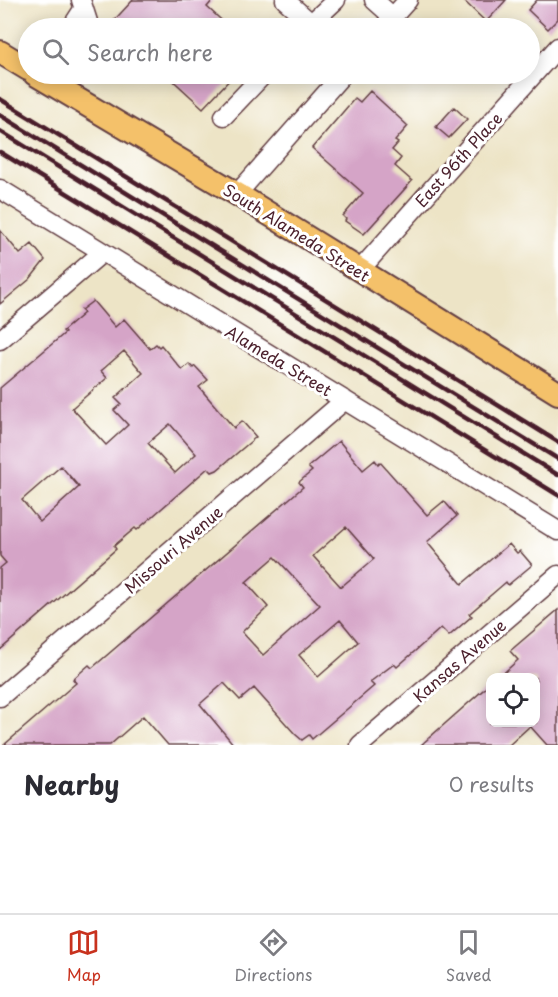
<!DOCTYPE html>
<style>
body{margin:0;font-family:"Playpen Sans",sans-serif;background:#f2f2f3;color:#2b2b33}
.controls{position:absolute;right:18px;bottom:18px;display:grid;overflow:hidden;border-radius:12px;box-shadow:0 3px 15px #0003}
.controls button{width:54px;height:54px;display:grid;place-items:center;padding:0;border:0;border-bottom:2px solid #e1e1e2;background:#fff;color:#2b2b33;font:30px sans-serif}
.list{margin:0;padding:0;list-style:none}
h2{display:flex;justify-content:space-between;align-items:center;height:78px;margin:0;padding:0 24px;font-size:26px}
h2 small{font-size:20px;font-weight:400;color:#7c7c81}
.icon{flex:none;width:33px;height:33px;fill:none;stroke:currentColor;stroke-width:2;stroke-linecap:round;stroke-linejoin:round}
.map{position:relative;flex:none;width:558px;height:745px;overflow:hidden}
.search{position:absolute;background:#fff;box-shadow:0 3px 15px #0003;left:18px;right:18px;top:18px;height:66px;display:flex;align-items:center;gap:15px;box-sizing:border-box;padding:0 21px;border-radius:33px;color:#7c7c81;font-size:22px}
.sheet{height:168px;background:#fff}
nav{display:flex;justify-content:space-around;align-items:center;box-sizing:border-box;height:84px;border-top:2px solid #e1e1e2;background:#fff;font-size:16px;color:#7c7c81}
nav a{display:grid;justify-items:center;gap:3px}
nav .on{color:#c8321e}
.map>svg:first-child{display:block}
</style>
<div class="map">
<svg width="558" height="745" viewBox="0 0 558 745">
<rect width="100%" height="100%" fill="#fff"/>
<filter id="ink" filterUnits="userSpaceOnUse"><feTurbulence type="fractalNoise" baseFrequency=".0167" numOctaves="2"/><feDisplacementMap in="SourceGraphic" scale="12" xChannelSelector="R" yChannelSelector="G"/><feConvolveMatrix kernelMatrix="1 2 1 2 8 2 1 2 1" color-interpolation-filters="sRGB"/></filter>
<filter id="wash" filterUnits="userSpaceOnUse"><feTurbulence type="fractalNoise" baseFrequency=".008" numOctaves="4" result="noise"/><feDisplacementMap in="SourceGraphic" scale="24" xChannelSelector="R" yChannelSelector="G"/><feGaussianBlur stdDeviation="1.35" result="paint"/><feColorMatrix in="noise" values="0 0 0 0 0 0 0 0 0 0 0 0 0 0 0 0 0 1.4 0 .05"/><feComposite in="paint" operator="in"/></filter>
<g filter="url(#wash)">
<rect width="100%" height="100%" fill="#ede4c6"/>
<g id="blocks">
<path fill="#d5a4c7" fill-rule="evenodd" d="M133,0H213L207,7L230,28H107Z
M463,0H506L486,22Z
M537,0H558V19L548,29L528,10Z
M166,74H235L203,108Z
M370,91L408,126L395,141L398,143L392,150L401,158L395,166L412,181L364,234L345,221L346,219L343,216L363,193L312,148L355,98L360,102Z
M454,107L467,119L449,138L436,127Z
M0,230L20,254L32,244L45,260L30,279L0,304Z
M93,301L115,327L124,319L150,349L156,344L159,347L161,345L182,370L189,364L193,368L195,366L208,380L199,387L234,428L242,421L256,437L217,470L212,472L208,468L137,530L135,528L114,546L116,549L0,650V568L6,563L0,556V388L65,333L63,331L84,313L81,310ZM124,351L143,373L115,398L121,404L114,410L128,425L106,445L72,408L107,378L101,371ZM170,424L196,454L175,473L148,443ZM61,466L79,487L40,522L22,500Z
M339,441L363,470L375,460L378,464L380,462L427,515L444,501L457,516L427,542L462,584L509,544L517,553L520,551L532,565L508,585L506,582L469,614L472,616L449,636L441,628L397,667L394,664L370,682L374,686L312,739L309,735L302,740L295,734L254,688L240,700L224,683L200,704L234,745H168L143,716L110,745H4L76,683L73,679L89,665L92,668L303,487L299,482L312,471L308,467ZM346,527L374,559L341,587L313,556ZM275,557L320,605L263,655L242,632L268,607L246,582ZM340,620L358,642L318,677L299,655Z
M558,610V745H547L530,726L509,745H421L490,684V723H536V678H498L518,660L510,651Z"/>
</g>
</g>
<g filter="url(#ink)">
<use href="#blocks" fill-opacity="0" stroke="#623d42" stroke-width="1.5"/>
<g fill="none" stroke-linecap="round" stroke-linejoin="round">
<defs>
<path id="minor" d="M81,0L90,28
M285,0L311,23
M374,0L393,17
M71,28L82,11
M306,28L336,0
M383,28L408,0
M61,89L70,74
M224,116L264,74
M0,189L558,531
M237,194L343,74
M359,271L558,47
M0,340L103,252
M0,697L345,400
M360,745L558,575"/>
<path id="major" d="M0,52L28,69
M35,74L237,194L558,393"/>
</defs>
<use href="#minor" stroke="#623d42" stroke-width="21"/>
<use href="#major" stroke="#623d42" stroke-width="26"/>
<use href="#minor" stroke="#fff" stroke-width="18"/>
<use href="#major" stroke="#f4c16a" stroke-width="22"/>
<path stroke="#4a1f2b" stroke-width="4.5" d="M0,99L558,442
M0,115L558,459
M0,131L558,475
M0,152L558,495"/>
</g>
</g>
<g text-anchor="middle" dominant-baseline="central" stroke-width="6" stroke-linejoin="round" paint-order="stroke">
<g font-size="16" fill="#4a1f2b" stroke="#fff">
<text transform="translate(458 159) rotate(-48)">East 96th Place</text>
<text transform="translate(297 232) rotate(32)">South Alameda Street</text>
<text transform="translate(279 360) rotate(31)">Alameda Street</text>
<text transform="translate(173 549) rotate(-41)">Missouri Avenue</text>
<text transform="translate(459 660) rotate(-41)">Kansas Avenue</text>
</g>
</g>
</svg>
<div class="controls">
<button><svg class="icon" aria-label="locate" viewBox="0 0 24 24"><circle cx="12" cy="12" r="6"/><path d="M12 2v4M12 18v4M2 12h4M18 12h4"/></svg></button>
</div>
<div class="search"><svg class="icon" aria-label="search" viewBox="0 0 24 24"><circle cx="10" cy="10" r="6"/><path d="M15 15l6 6"/></svg>Search here</div>
</div>
<section class="sheet">
<h2>Nearby<small>0 results</small></h2>
<ul class="list">
</ul>
</section>
<nav>
<a class="on"><svg class="icon" aria-label="map" viewBox="0 0 24 24"><path d="M3 6l6-2 6 2 6-2v14l-6 2-6-2-6 2zM9 4v14M15 6v14"/></svg>Map</a>
<a><svg class="icon" aria-label="directions" viewBox="0 0 24 24"><path d="M12 3l9 9-9 9-9-9zM9 14v-3h6M13 9l2 2-2 2"/></svg>Directions</a>
<a><svg class="icon" aria-label="saved" viewBox="0 0 24 24"><path d="M7 4h10v16l-5-4-5 4z"/></svg>Saved</a>
</nav>
